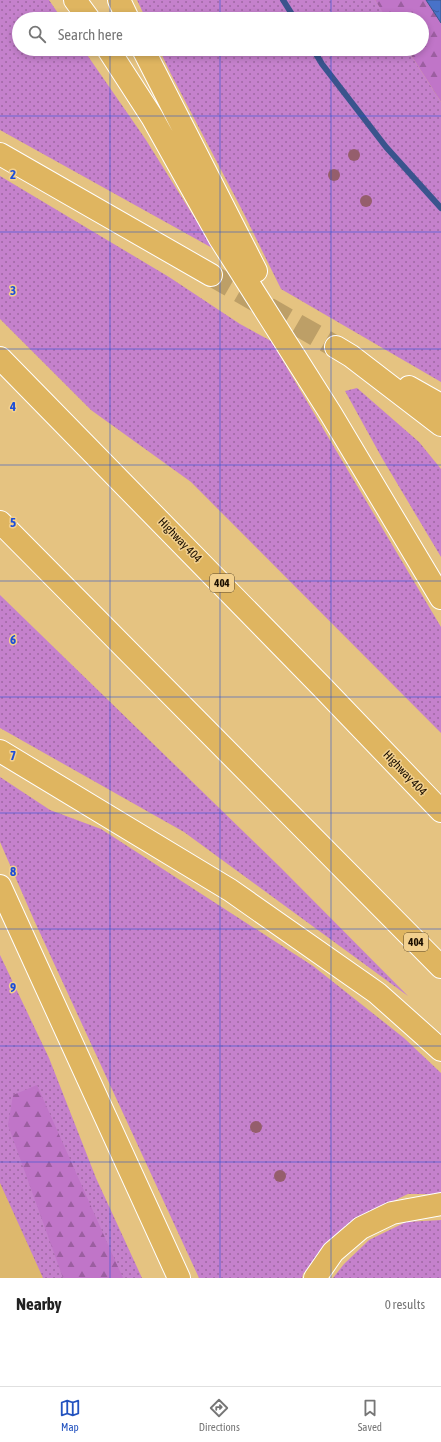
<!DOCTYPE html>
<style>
body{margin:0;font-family:"Asap Condensed",sans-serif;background:#f2f2f2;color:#222}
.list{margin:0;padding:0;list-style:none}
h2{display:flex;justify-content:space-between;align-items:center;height:52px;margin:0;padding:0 16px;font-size:17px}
h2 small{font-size:13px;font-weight:400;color:#767676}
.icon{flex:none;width:22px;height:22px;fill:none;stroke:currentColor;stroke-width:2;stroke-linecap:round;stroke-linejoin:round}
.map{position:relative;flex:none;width:441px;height:1278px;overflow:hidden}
.search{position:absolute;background:#fff;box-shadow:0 2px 6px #0003;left:12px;right:12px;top:12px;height:44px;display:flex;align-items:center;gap:10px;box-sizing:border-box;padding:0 14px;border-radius:22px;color:#767676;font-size:15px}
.sheet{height:108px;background:#fff}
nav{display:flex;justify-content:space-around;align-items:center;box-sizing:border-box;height:56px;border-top:1px solid #e0e0e0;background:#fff;font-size:11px;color:#767676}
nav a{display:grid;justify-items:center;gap:2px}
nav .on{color:#2252bf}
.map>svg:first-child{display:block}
</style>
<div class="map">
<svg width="441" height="1278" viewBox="0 0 441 1278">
<defs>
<pattern id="grass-dots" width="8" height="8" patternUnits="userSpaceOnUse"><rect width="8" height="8" fill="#c581cc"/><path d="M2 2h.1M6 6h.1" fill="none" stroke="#9f68a3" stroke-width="1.8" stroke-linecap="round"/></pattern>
<pattern id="forest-firs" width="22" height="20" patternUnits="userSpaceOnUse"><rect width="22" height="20" fill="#c075c8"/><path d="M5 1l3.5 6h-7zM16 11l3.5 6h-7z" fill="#9b5ea0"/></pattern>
<pattern id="water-ripples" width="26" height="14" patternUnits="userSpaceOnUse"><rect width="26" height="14" fill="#4872c9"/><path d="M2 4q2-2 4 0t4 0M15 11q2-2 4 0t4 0" fill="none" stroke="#3b5ca1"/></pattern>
</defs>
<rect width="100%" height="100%" fill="#e5c381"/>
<path fill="#ddb86d" d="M0,1147L63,1278H0Z"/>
<path fill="url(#grass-dots)" d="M0,0H49L62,19H19V49H83L146,140L214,249L0,130Z
M137,0H375L388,19H146Z
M159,49H407L441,102V382L281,289L242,210L171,74Z
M0,176L169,277L240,324L271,341L441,627V733L191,482L91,410L0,319Z
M357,388L419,442L441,469V557L382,458L345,391Z
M0,595L281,868L408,996L184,832L0,728Z
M0,777L50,810L101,829L313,966L404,1038L441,1073V1194H408L364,1215L331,1239L303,1274L302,1278H199L34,920L0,842Z
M0,955L49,1058L96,1178L142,1278H43L0,1183Z
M441,1220V1278H333L344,1264L369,1240L406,1222Z"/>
<path fill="url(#forest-firs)" d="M375,0H426L441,23V102L407,49H422V19H387Z
M37,1085L123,1278H63L8,1125L13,1095Z"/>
<path fill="url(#water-ripples)" stroke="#3a548d" d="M426,0H441V23Z"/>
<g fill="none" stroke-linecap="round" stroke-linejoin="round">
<path stroke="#3a548d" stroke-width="6" d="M283,0L295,19
M313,49L322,64L386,147L441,208"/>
<path stroke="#bd9f67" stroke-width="22" stroke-dasharray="22 11" stroke-linecap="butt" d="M211,275L336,347"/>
<defs>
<path id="highway" d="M75,0L89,19
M119,0L128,19
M108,49L152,117L219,237L331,414L441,598
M143,49L256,271
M0,154L211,275
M336,347L351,356L441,425
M0,358L322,687L441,811
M409,387L441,405
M0,522L441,967
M0,751L230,890L377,993L441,1050
M0,886L179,1278
M315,1278L333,1252L361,1228L392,1213L441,1204"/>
</defs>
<use href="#highway" stroke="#fff" stroke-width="24"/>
<use href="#highway" stroke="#dfb560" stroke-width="22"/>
</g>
<g fill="#955e6c">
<circle cx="354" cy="155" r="6"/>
<circle cx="334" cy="175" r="6"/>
<circle cx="366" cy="201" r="6"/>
<circle cx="256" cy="1127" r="6"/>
<circle cx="280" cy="1176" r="6"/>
</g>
<path fill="none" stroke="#1d4ed8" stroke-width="1" stroke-opacity="0.55" d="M110,0V19M220,0V19M331,0V19M110,49V1278M220,49V1278M331,49V1278M0,116H441M0,232H441M0,349H441M0,465H441M0,581H441M0,697H441M0,813H441M0,929H441M0,1046H441M0,1162H441"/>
<g text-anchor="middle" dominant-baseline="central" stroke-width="3" stroke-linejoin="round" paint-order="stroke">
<g fill="#f2d08e" stroke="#5c492b" stroke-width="1">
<rect x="210" y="574" width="24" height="18" rx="3"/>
<rect x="404" y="933" width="24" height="18" rx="3"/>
</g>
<g font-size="11" font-weight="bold" fill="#1b0f00">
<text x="222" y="583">404</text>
<text x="416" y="942">404</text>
</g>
<g font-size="12" fill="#1b0f00" stroke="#f2d08e">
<text transform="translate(180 540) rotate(46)">Highway 404</text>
<text transform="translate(405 773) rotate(46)">Highway 404</text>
</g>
</g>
<g font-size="13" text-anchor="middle" font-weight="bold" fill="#1d4ed8" stroke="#f2d08e" stroke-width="3" stroke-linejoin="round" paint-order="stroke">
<text x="13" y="179">2</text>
<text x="13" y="295">3</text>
<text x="13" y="411">4</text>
<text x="13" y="527">5</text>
<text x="13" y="644">6</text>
<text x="13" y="760">7</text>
<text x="13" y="876">8</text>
<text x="13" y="992">9</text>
</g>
</svg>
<div class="search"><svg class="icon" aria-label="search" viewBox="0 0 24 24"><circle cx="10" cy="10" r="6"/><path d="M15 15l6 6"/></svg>Search here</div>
</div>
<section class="sheet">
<h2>Nearby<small>0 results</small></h2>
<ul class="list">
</ul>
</section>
<nav>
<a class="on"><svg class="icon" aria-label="map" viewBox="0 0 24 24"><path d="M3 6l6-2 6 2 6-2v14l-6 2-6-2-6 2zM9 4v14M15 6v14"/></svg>Map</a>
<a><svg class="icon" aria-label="directions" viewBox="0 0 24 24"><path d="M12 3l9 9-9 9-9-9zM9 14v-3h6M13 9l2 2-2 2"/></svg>Directions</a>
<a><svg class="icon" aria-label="saved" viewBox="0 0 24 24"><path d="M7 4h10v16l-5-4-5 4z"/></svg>Saved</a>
</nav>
